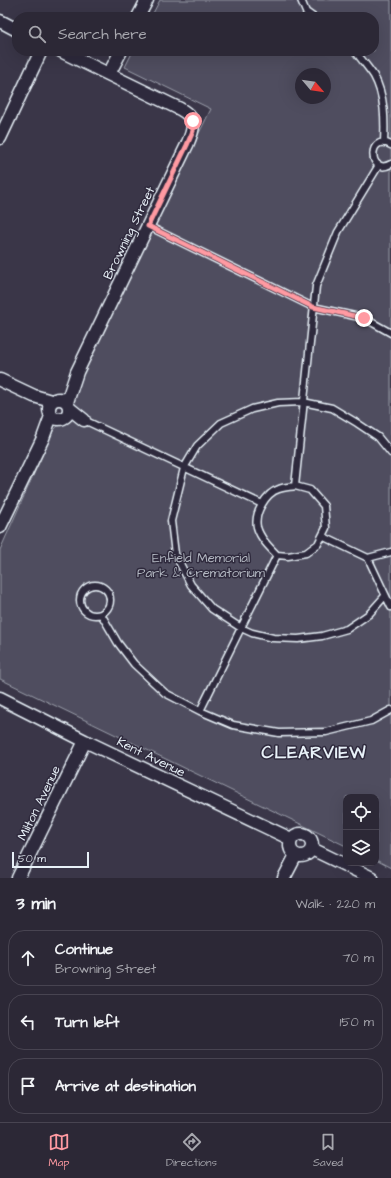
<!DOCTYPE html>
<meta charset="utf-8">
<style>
body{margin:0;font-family:"Architects Daughter",sans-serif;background:#383442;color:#f1f3f6}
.controls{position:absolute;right:12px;bottom:12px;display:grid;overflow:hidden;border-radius:8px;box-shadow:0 4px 16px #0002}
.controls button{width:36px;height:36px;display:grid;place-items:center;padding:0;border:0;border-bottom:1px solid #484451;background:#2c2836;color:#f1f3f6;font:20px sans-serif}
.compass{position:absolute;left:295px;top:68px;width:36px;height:36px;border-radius:50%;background:#2c2836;box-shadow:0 4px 16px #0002;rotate:119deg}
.scale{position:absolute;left:12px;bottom:10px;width:77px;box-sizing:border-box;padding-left:4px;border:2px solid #e8f1f8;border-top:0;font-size:11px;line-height:14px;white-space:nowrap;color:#e8f1f8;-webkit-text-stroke:3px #2f2a3d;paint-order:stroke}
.stop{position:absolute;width:12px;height:12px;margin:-9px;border:3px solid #ff9aa2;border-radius:50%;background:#fff}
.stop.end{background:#ff9aa2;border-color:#fff;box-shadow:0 1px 4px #0008}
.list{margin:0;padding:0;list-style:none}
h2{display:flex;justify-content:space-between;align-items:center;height:52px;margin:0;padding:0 16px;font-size:17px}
h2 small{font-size:13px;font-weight:400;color:#a6a6ad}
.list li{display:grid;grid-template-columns:26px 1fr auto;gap:12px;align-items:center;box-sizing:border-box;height:56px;margin:0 8px 8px;padding:0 8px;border:1px solid #484451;border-radius:16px}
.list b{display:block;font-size:15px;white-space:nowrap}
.list p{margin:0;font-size:13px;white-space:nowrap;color:#a6a6ad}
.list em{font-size:13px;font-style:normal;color:#a6a6ad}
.icon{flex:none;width:22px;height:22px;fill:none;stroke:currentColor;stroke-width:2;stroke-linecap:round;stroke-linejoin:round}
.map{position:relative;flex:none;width:391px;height:878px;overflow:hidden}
.search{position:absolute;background:#2c2836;box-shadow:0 4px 16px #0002;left:12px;right:12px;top:12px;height:44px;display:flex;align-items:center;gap:10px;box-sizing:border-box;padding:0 14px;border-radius:16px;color:#a6a6ad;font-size:15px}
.sheet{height:244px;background:#2c2836}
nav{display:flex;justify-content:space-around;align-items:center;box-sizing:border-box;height:56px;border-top:1px solid #484451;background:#2c2836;font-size:11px;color:#a6a6ad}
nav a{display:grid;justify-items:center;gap:2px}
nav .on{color:#ff9aa2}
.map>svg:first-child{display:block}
</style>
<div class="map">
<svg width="391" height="878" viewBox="0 0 391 878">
<rect width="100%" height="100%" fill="#3a3648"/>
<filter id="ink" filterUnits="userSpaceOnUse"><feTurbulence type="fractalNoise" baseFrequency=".025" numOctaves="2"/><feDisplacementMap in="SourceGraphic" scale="8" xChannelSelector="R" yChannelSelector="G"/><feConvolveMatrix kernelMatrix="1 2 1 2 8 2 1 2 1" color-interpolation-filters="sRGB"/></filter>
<g filter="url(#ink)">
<path fill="#504e5f" stroke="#9ca0ac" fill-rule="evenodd" d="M160,0H391V868L376,860V797H346V846L0,679V550L53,431L72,411L75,383L211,109L125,67L133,51H374V17H151ZM301,74H325V98H301Z"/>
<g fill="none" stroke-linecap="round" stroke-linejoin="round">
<defs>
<path id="service" d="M301,0L306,12L313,17
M355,51C361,59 368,67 374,76C385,96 385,120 384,143
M391,145C367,132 368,177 391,164
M148,226L313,307L364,318L391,333
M84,420L262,504
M295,486C290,487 284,487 279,489C266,493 254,513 257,527C260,538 269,547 277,555L288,556L306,553L318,544L326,528L324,506L310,490L295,486L316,286L338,232L379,165
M322,536L368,558
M391,552L368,558L391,607
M80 600a15 15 0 1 1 30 0a15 15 0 1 1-30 0Z
M385,596L369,614L347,629L322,636L298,639L273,638L252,633L241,628L212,609L191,585L175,554L171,521L184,468L197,446L221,423L252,409L278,403L303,402L332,408L357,423L378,437L391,453
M101,614L118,643L134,664L165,693L200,711L233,725L279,733L326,732L371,721L391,710
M200,711L277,555"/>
<path id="minor" d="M138,17L147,0
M0,21L17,30
M61,51L180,109C198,119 194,129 187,145L77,372L67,402
M109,74L121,51
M0,138L41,51
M0,380L34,396L51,401
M49 409a10 10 0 1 1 20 0a10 10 0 1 1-20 0Z
M69,408L84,420
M0,527L43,438L51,416
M0,698L85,741L291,839
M290 845a11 11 0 1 1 22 0a11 11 0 1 1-22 0Z
M312,849L372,878
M18,878L85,741
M284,878L296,855"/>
</defs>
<use href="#service" stroke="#e8f1f8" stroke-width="9"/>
<use href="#minor" stroke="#e8f1f8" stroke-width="15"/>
<use href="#service" stroke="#2f2a3d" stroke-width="6"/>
<use href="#minor" stroke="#2f2a3d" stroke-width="12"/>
</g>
</g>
<g fill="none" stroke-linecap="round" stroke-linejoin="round" filter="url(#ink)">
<path stroke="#ff9aa2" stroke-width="5" d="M193,121V131L187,145L148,226L313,307L364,318"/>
</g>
<g text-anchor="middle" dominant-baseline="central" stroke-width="3" stroke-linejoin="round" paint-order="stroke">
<g font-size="13" fill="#e8f1f8" stroke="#2f2a3d">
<text transform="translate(129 233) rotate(-64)">Browning Street</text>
<text transform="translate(151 757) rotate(26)">Kent Avenue</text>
<text transform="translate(39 803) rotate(-64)">Milton Avenue</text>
</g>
<g font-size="13" fill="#b3b8c2" stroke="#2f2a3d">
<text x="201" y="558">Enfield Memorial<tspan x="201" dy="15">Park &amp; Crematorium</tspan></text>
</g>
<g font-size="17" font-weight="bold" letter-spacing="1" fill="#e8f1f8" stroke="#2f2a3d">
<text x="314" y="753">CLEARVIEW</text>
</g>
</g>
</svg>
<div class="controls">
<button><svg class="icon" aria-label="locate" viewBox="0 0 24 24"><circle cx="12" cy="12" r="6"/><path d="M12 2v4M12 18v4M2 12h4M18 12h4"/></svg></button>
<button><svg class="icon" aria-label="layers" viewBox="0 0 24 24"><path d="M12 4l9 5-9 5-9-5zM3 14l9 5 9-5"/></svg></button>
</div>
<svg class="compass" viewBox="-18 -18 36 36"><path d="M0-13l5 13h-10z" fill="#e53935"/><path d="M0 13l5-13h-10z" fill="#a6a6ad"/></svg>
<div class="scale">50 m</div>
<div class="stop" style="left:193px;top:121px"></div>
<div class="stop end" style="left:364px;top:318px"></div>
<div class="search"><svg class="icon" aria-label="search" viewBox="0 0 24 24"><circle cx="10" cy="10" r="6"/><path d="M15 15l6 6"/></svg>Search here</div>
</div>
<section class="sheet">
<h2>3 min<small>Walk · 220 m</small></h2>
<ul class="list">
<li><svg class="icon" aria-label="ahead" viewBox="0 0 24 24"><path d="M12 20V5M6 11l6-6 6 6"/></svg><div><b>Continue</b><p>Browning Street</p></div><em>70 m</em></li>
<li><svg class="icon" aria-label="left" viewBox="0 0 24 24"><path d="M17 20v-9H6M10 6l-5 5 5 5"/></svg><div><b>Turn left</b></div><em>150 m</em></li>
<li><svg class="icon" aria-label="arrive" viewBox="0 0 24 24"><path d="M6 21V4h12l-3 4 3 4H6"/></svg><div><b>Arrive at destination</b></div></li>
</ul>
</section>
<nav>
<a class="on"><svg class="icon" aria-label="map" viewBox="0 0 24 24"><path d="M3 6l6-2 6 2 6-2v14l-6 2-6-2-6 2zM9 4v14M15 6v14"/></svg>Map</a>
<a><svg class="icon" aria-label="directions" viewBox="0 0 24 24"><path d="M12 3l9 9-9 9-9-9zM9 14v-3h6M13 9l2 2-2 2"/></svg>Directions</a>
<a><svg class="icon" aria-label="saved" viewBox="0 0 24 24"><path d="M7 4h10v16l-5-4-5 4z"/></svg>Saved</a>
</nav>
